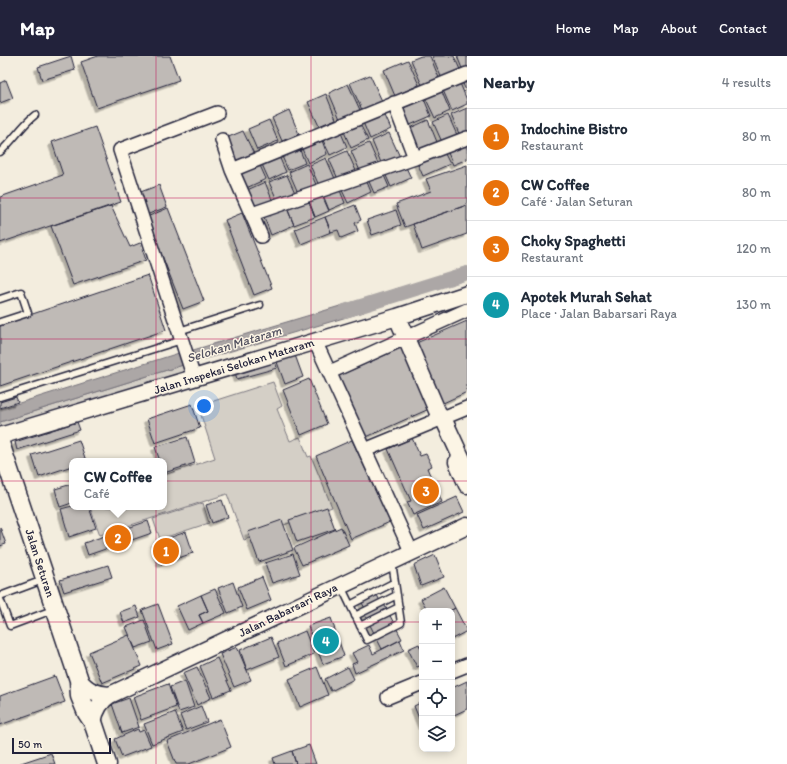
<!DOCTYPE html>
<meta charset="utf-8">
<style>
body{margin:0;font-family:Itim,sans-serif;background:#f6f6f7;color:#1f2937}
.controls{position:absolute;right:12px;bottom:12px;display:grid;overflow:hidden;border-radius:8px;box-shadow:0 2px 10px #0003}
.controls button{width:36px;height:36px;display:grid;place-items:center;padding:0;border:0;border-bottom:1px solid #e0e1e3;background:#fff;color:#1f2937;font:20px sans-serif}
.scale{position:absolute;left:12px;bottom:10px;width:99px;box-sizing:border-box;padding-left:4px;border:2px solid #22223b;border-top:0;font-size:11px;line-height:14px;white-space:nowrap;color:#22223b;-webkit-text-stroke:3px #fcf5e5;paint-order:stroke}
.you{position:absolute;left:204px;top:350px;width:14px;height:14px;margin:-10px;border:3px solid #fff;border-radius:50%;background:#1a73e8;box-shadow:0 0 0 6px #1a73e833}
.badge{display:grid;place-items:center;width:26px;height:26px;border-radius:50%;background:#22223b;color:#fff;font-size:13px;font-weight:700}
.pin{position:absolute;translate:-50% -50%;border:2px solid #fff;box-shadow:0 1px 4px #0006}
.popup{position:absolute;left:69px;top:402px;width:98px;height:52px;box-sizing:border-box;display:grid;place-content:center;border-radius:8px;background:#fff;filter:drop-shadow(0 1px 3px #0005);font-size:13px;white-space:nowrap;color:#747a83}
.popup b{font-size:15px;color:#1f2937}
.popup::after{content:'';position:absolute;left:50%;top:100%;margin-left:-8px;border:8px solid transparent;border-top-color:#fff}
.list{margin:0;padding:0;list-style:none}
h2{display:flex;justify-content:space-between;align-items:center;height:52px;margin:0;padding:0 16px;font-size:17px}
h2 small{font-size:13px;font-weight:400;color:#747a83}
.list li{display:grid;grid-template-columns:26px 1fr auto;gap:12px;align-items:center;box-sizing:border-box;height:56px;padding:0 16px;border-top:1px solid #e0e1e3}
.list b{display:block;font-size:15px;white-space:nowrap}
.list p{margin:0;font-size:13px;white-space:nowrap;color:#747a83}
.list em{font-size:13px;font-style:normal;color:#747a83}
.icon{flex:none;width:22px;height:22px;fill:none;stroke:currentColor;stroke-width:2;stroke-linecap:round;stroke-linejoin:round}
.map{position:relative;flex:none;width:467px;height:708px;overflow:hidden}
header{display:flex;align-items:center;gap:24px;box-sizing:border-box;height:56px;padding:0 20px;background:#22223b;color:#fff}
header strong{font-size:19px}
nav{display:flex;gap:22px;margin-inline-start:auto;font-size:14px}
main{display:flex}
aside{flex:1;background:#fff}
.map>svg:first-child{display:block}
</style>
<header>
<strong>Map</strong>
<nav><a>Home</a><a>Map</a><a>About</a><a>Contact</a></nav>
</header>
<main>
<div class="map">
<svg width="467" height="708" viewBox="0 0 467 708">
<defs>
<filter id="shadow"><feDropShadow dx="-3.5" dy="3.5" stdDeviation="0" flood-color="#0004"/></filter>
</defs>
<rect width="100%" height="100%" fill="#f3edde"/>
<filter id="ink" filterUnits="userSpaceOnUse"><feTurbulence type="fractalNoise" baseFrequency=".025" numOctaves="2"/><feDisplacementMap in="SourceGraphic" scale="8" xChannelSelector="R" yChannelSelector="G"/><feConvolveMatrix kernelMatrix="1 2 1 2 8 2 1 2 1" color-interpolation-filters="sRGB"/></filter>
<g filter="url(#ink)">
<path fill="#d4cfc6" stroke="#7b7880" d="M183,309L185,316L2,373L0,366Z
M273,326L282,350L277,353L290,385L300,381L308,401L311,400L332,451L244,484L227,438L100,479L90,451H164V419L215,402L198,350Z
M203,447L209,467L160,483L153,463Z"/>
<path fill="#aca7a6" stroke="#75727b" d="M360,244L364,256L194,306L190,295Z
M179,297L183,309L0,366V353Z"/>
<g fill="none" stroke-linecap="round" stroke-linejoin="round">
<path stroke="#aca7a6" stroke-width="14" d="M345,255L467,217"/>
</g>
<path fill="#bfbab6" stroke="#22223b" filter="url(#shadow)" d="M71,0L75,14L42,24L38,11Z
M98,0H170L179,24L97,52L81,6Z
M421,0H430L439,22L422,29L411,4Z
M432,0H454L461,16L443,25Z
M457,0H467V13L463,15Z
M408,4L419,29L395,40L384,14Z
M370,19L382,45L362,54L350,27Z
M467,21V37L461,23Z
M6,24L13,42L0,47V27Z
M459,25L467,44V48L452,55L442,32Z
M348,28L360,54L340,63L329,37Z
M441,34L450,55L435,62L425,41Z
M326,38L336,63L319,70L308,46Z
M424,43L431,60L410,69L403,52Z
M467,52V77L460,80L451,59Z
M289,54L299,78L282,85L272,62Z
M383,55L391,73L370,83L362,64Z
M448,59L457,79L442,86L433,66Z
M269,64L278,85L257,94L248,73Z
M358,64L368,84L351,92L342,71Z
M428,64L437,86L418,95L408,73Z
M95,71L121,146L0,187V141L63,119L52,86Z
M339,72L347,91L330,99L321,80Z
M243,75L254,98L237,106L226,82Z
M389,77L400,101L382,109L372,85Z
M320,79L327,98L308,107L300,88Z
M463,85L467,93V103L453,109L446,92Z
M369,87L379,110L361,117L351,95Z
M298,89L305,107L288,114L280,96Z
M442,92L450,108L423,120L416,104Z
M347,95L357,117L339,125L329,103Z
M277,96L286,116L269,124L260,104Z
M326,102L336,125L320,132L310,109Z
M258,105L266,123L244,133L236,115Z
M404,107L411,122L391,131L384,115Z
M307,108L317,131L299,139L289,116Z
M467,109V149L405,171L396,148L431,135L426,123Z
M382,115L389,131L374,137L367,121Z
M287,119L296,139L278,146L269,126Z
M365,121L371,136L348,147L341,132Z
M265,126L273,146L253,154L245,135Z
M159,129L167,151L146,159L138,137Z
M339,132L345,147L329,154L323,139Z
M321,137L329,155L315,161L308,143Z
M308,143L315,161L294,169L287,152Z
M355,149L361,164L355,167L358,175L341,182L338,174L331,176L325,161Z
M467,149V178L422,194L413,168Z
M111,150L130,191L140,187L146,204L73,229L51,170Z
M168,152L204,245L183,253L147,161Z
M287,152L294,169L271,179L264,161Z
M396,154L401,169L372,179L367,164Z
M242,157L272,232L254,239L225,164Z
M325,161L331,176L301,188L295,173Z
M148,219L166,274L0,330V269Z
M467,265V336L441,348L414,288Z
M403,291L429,353L362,383L336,321Z
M295,299L303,321L285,328L277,306Z
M274,302L277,312L237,323L234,313Z
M309,323L327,368L301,379L283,334Z
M16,341L18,346L0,352V346Z
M192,348L200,372L155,387L147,363Z
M77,366L80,374L17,394L15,386Z
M187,381L195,407L164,417V405H160L155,391Z
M412,382L420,400L426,398L432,410L427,412L442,446L413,459L407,446L411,445L388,393Z
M79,384L86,405H72V410L39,421L32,399Z
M352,384L390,466L351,483L316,400Z
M72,428V447L60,451L55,433Z
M457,441L464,456L424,474L417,459Z
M222,444L228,461L212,467L206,449Z
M72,450V451H89L96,472L69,481L61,453Z
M327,451L335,473L297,486L289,464Z
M282,464L293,494L259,506L248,476Z
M148,465L152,477L88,499L84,487Z
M0,471L6,488L0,490Z
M341,471L349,489L302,509L294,492Z
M186,476L193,497L161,508L154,487Z
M293,498L300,518L272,527L265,507Z
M435,499L444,521L421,530L414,509Z
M108,509L112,521L64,536L60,524Z
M262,521L271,544L247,554L238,531Z
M233,526L242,551L228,557L218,532Z
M444,531L455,552L450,555H428L421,543Z
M215,533L226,557L203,567L199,559L208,555L201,539Z
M376,537L382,549L367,556L361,545Z
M201,539L208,555L199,559L203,567L188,574L177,550Z
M158,548L173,588L157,594L142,554Z
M384,548L402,583L382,593L364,557Z
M136,550L140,561L124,567L120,556Z
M455,552L467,575L452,583V555H450Z
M331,562L344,600L323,608L308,570Z
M144,564L152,586L135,592L126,571Z
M305,575L314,598L286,610L277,587Z
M129,579L142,610L102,627L89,596Z
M271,581L279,601L247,614L240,594Z
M400,584L404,594L355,617L352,608L357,606L352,597L369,589L373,598Z
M419,588L422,595V609L417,611L408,593Z
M237,591L251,624L234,631L220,598Z
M217,602L231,634L213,641L200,610Z
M197,611L211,642L197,649L183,617Z
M317,611L328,639L300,651L289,623Z
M348,611L354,623L331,635L325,623Z
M55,620L65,646L0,669V640Z
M185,625L194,651L179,656L170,631Z
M467,625V653L452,660V632Z
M168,628L176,651L141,664L133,641Z
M129,642L139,671L122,677L112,648Z
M422,646V670L414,650Z
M201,650L207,666L186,674L180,659Z
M175,656L183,676L152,688L144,668Z
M220,663L231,691L189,708H176L167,685Z
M138,673L139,676L144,674L151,690L122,701L115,683Z
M309,689L316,708H296L292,695Z
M292,695L296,708H275L273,702Z
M51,697L55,708H18Z"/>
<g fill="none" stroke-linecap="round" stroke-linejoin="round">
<defs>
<path id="service" d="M0,96C13,85 21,70 35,59
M0,243L21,236L28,257L0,266
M179,275L260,249
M0,341L182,284
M341,530L367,584L401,567L392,506
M0,540L43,524
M0,543L10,570L55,553
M350,549L395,526
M355,560L397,539
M360,570L399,551"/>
<path id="minor" d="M394,47L415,102
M222,84L232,114L261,180
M232,114L467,18
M252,158L415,102L467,82
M315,285L411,495
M330,316L467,254
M194,322L120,94L217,57
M365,394L467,352
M452,615L467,609
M388,641L422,627"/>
<path id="tertiary" d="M397,261L438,357L443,362L467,414
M0,380L397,261L467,238
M457,406L467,429
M79,624C88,635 96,638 110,639
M93,666C95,655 100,645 110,639L467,470"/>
<path id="secondary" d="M0,387L79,624L80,640L87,657L93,666L107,708"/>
</defs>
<use href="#service" stroke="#22223b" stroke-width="9"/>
<use href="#minor" stroke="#22223b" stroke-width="16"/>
<use href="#tertiary" stroke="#22223b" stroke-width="19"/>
<use href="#secondary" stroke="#22223b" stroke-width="21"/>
<use href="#service" stroke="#fcf5e5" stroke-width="6"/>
<use href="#minor" stroke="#fcf5e5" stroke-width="13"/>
<use href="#tertiary" stroke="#fcf5e5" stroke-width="16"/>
<use href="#secondary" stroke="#fcf5e5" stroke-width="18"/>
</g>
</g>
<path fill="none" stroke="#c2185b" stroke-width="1" stroke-opacity="0.55" d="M156,0V708M311,0V708M0,142H467M0,283H467M0,425H467M0,566H422M452,566H467"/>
<g text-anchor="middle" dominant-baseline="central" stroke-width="3" stroke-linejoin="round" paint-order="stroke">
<g font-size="12" fill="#22223b" stroke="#fcf5e5">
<text transform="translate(234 310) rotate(-17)">Jalan Inspeksi Selokan Mataram</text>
<text transform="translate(40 507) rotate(72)">Jalan Seturan</text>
<text transform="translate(288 554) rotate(-26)">Jalan Babarsari Raya</text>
</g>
<g font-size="13" font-style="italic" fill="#525160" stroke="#fcf5e5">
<text transform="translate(234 288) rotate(-17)">Selokan Mataram</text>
</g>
</g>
</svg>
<div class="controls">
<button>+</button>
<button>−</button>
<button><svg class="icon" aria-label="locate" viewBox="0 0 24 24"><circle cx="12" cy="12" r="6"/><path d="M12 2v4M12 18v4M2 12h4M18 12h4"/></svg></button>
<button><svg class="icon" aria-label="layers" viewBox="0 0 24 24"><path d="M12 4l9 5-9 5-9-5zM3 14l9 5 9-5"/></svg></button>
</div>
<div class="scale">50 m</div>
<div class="you"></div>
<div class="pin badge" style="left:166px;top:495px;background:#e8710a">1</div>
<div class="pin badge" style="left:118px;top:482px;background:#e8710a">2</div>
<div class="popup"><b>CW Coffee</b>Café</div>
<div class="pin badge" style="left:426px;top:435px;background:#e8710a">3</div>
<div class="pin badge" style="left:326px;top:585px;background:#0f9aa8">4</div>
</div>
<aside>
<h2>Nearby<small>4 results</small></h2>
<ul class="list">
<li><span class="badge" style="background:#e8710a">1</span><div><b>Indochine Bistro</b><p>Restaurant</p></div><em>80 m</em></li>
<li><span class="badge" style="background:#e8710a">2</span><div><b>CW Coffee</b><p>Café · Jalan Seturan</p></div><em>80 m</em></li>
<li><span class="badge" style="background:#e8710a">3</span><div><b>Choky Spaghetti</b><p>Restaurant</p></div><em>120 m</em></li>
<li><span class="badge" style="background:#0f9aa8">4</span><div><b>Apotek Murah Sehat</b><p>Place · Jalan Babarsari Raya</p></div><em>130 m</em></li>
</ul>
</aside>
</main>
